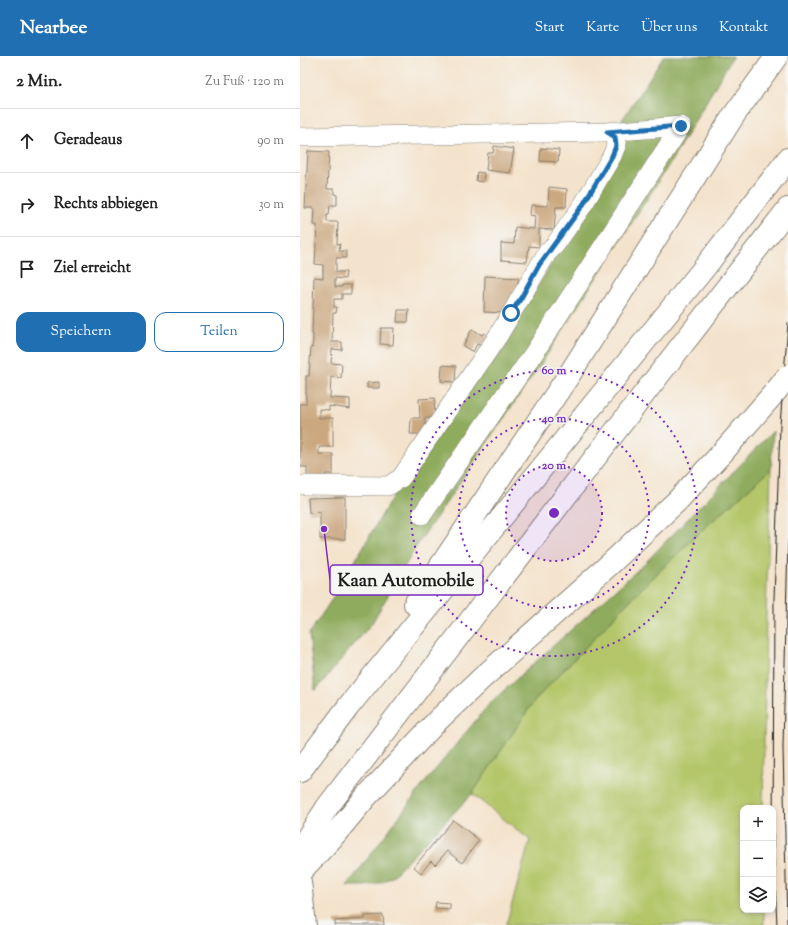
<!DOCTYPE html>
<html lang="de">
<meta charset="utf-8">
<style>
body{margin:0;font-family:"Sorts Mill Goudy",serif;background:#f2f2f2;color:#222}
.controls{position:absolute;right:12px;bottom:12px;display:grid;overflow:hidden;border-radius:8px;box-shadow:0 2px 6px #0003}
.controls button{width:36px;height:36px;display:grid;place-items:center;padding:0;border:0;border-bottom:1px solid #e0e0e0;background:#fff;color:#222;font:20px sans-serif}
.stop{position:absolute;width:12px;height:12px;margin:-9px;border:3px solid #1f6fb2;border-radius:50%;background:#fff}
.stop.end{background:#1f6fb2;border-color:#fff;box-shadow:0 1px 4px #0008}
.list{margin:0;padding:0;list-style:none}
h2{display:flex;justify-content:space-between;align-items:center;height:52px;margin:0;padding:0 16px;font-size:17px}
h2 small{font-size:13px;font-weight:400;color:#767676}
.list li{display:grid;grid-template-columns:26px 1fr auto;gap:12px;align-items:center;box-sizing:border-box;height:64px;padding:0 16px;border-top:1px solid #e0e0e0}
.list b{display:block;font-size:15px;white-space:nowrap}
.list em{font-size:13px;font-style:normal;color:#767676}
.actions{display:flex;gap:8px;padding:12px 16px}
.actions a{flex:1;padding:9px 0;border:1px solid #1f6fb2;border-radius:12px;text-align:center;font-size:14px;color:#1f6fb2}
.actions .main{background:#1f6fb2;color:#fff}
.icon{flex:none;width:22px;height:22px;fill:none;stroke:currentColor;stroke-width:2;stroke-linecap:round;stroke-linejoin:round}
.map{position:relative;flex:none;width:488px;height:869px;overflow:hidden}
header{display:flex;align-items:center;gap:24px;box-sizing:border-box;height:56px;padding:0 20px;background:#1f6fb2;color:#fff}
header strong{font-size:19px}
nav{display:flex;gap:22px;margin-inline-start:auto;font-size:14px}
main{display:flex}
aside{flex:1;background:#fff}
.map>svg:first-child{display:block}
</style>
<header>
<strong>Nearbee</strong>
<nav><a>Start</a><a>Karte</a><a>Über uns</a><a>Kontakt</a></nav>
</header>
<main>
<aside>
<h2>2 Min.<small>Zu Fuß · 120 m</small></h2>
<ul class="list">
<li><svg class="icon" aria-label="ahead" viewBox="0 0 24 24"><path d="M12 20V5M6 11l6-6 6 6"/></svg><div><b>Geradeaus</b></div><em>90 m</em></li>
<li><svg class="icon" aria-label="right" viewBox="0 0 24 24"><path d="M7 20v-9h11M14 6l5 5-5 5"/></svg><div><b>Rechts abbiegen</b></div><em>30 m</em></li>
<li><svg class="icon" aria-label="arrive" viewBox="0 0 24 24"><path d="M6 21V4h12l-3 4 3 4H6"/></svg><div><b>Ziel erreicht</b></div></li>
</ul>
<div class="actions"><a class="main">Speichern</a><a>Teilen</a></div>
</aside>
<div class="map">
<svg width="488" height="869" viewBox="0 0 488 869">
<rect width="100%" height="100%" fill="#f6f6f2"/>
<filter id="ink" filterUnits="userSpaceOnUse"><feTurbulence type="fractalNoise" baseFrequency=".025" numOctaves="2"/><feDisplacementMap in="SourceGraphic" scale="8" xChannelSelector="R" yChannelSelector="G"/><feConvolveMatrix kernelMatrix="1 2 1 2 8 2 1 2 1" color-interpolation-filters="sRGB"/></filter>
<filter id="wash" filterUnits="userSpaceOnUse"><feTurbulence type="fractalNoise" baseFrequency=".012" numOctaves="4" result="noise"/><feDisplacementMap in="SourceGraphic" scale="16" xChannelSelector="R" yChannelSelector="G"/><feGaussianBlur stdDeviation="0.9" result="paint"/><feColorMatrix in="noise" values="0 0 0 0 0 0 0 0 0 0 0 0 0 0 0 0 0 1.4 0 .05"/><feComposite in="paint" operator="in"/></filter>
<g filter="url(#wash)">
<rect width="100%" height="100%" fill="#f4e3cc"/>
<path fill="#b4c669" stroke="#687142" d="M471,413L466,557L463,752H443V854H464V869H206L230,784L172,738L234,645L342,532L402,474Z"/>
<path fill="#8fab5d" stroke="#56643c" d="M364,0H433L372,104L242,306L116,491L72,567L15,635L9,578L38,534L97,433L204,285L333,75L322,64Z
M473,375L471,413L402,474L342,532L234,645L172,738L92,821C74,831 66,830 47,830L122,730L190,647L344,508Z"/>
<g id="blocks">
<path fill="#cba880" d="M194,90L214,93L210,117L186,114L188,97H193Z
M241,92L259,94L258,106L240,105Z
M8,95L29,96L27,133H34V138L37,139V149H30L29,159H27V166H38L37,188H40L39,195H46V202H36V216H46L45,223L35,222V231H42V229H51V238H42V243H34V251H37L36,257H33L32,286H42V294L32,293L31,307L42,308L41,322L31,321L30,342L50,343V353L29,350V354L19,353V362H33V391H19V398H33V418H25V425H7V411H0V348H6V320H9L11,291L12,292L13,285V278H12L14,221L23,222V209L15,208L17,169H13L14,152H5Z
M177,116L184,117L183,126L176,125Z
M249,131L267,133L266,151H256L254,174L239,173V191L229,190L227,206L201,204V187L214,188L215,171L234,173L235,160L230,159L231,149L248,150Z
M185,220L219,222L206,257L184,256Z
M98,254H109L108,266H97Z
M81,272H94L93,289L80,288Z
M172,273L182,279L184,277L189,280L183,291L177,288L173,296L163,290Z
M142,309L156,310L155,326L141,325Z
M79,326V332H67V327Z
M135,342L134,362H125V378H110L111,362H120L119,343Z
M45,441V483H20V456L9,457L8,442Z
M153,764L179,784L162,807L147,795L135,809L131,805L121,817L114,811Z
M136,846L150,847V853L135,852Z
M83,859L84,869H35V865L65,863V860Z"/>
</g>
</g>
<g filter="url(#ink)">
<use href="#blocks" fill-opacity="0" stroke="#888074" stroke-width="1"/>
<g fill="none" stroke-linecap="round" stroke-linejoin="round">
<defs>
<path id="minor" d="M0,81L307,76L381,70L234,297L122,459
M0,429L88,430L101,422L198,280L247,197L255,189L283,149L312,100L316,90L315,81L307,76"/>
<path id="major" d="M0,826L5,869"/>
<path id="highway" d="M115,548L269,319L434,59L477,0
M0,715L48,651L405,211L488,103
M0,793L28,750L347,334L488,153
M0,816L31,783L65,742L138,664L181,623L309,509L377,445L422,397L476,335"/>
</defs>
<use href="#minor" stroke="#888074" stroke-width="20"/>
<use href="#major" stroke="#888074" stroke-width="24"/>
<use href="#highway" stroke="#888074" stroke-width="24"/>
<use href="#minor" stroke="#fff" stroke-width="19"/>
<use href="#major" stroke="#fff" stroke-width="22"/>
<use href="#highway" stroke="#fff" stroke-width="22"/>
<path stroke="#1c1c1c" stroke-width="1" d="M477,869L473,787L474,543L480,369L488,267
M487,869L483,691L488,483"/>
<defs>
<path id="highway-bridge" d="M476,335L488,320"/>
</defs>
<use href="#highway-bridge" stroke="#888074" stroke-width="24" stroke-linecap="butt"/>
<use href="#highway-bridge" stroke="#fff" stroke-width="22"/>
</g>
</g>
<g fill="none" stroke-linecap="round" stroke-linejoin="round" filter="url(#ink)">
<path stroke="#1f6fb2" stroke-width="5" d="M211,257L221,242L239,209L283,149L312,100L316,90L315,81L307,76L381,70"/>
</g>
<circle cx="254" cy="457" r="48" fill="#7b2cbf" fill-opacity=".12"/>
<g fill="none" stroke="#7b2cbf" stroke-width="2" stroke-dasharray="2 4">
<circle cx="254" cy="457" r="48"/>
<circle cx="254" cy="457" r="95"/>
<circle cx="254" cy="457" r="143"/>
</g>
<circle cx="254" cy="457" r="6" fill="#7b2cbf" stroke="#f6f6f2" stroke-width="2"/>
<g font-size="12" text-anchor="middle" font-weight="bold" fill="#7b2cbf" stroke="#f6f6f2" stroke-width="3" stroke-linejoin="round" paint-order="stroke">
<text x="254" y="318">60 m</text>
<text x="254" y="366">40 m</text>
<text x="254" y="413">20 m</text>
</g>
<path fill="none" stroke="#7b2cbf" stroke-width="1.5" d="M24 473L30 524"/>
<circle fill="#7b2cbf" stroke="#f6f6f2" stroke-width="1.5" cx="24" cy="473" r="4"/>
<rect fill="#f6f6f2" stroke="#7b2cbf" stroke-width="1.5" x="30" y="509" width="153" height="30" rx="4"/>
<g font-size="18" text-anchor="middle" font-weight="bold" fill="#1c1c1c">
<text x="106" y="530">Kaan Automobile</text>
</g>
</svg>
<div class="controls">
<button>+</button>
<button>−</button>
<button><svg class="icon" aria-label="layers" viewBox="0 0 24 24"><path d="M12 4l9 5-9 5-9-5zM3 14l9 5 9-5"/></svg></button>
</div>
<div class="stop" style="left:211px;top:257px"></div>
<div class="stop end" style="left:381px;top:70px"></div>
</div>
</main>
